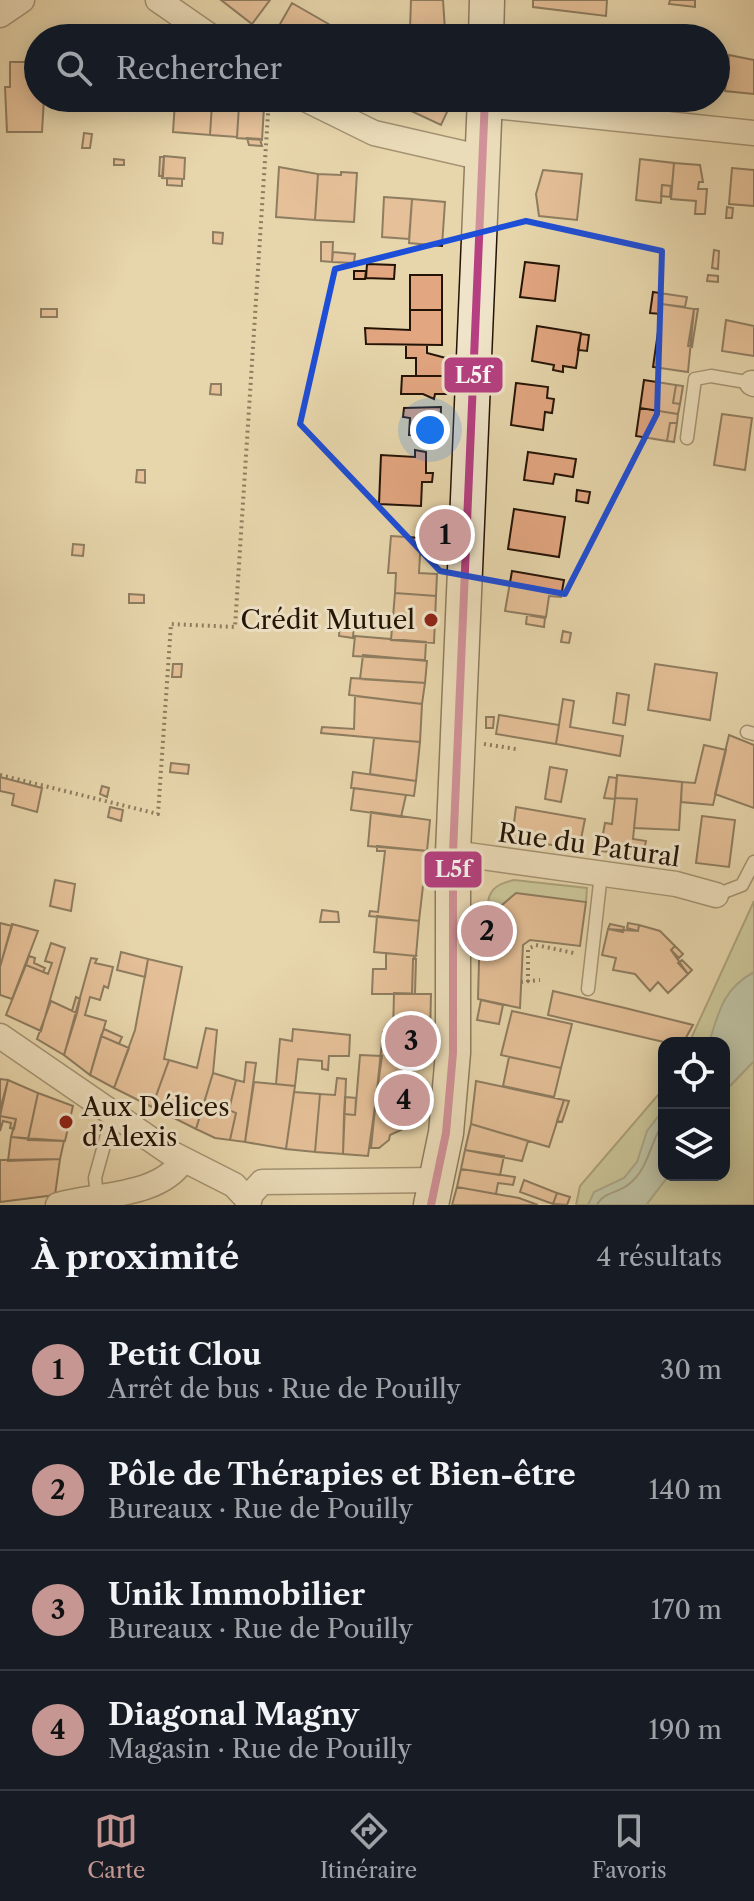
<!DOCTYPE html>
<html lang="fr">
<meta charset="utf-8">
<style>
body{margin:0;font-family:"Libre Caslon Text",serif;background:#242831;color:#f1f3f6}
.controls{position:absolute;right:24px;bottom:24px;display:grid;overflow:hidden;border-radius:16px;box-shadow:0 4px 20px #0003}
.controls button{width:72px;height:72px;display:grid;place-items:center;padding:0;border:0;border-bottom:2px solid #363941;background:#171b24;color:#f1f3f6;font:40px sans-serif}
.you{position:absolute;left:430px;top:430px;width:28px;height:28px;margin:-20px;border:6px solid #fff;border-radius:50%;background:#1a73e8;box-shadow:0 0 0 12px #1a73e833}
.badge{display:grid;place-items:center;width:52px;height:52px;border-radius:50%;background:#c59692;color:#111;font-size:26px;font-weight:700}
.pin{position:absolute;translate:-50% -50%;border:4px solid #fff;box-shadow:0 2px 8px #0006}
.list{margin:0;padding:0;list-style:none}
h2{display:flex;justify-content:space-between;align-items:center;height:104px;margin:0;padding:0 32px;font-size:34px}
h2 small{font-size:26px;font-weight:400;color:#9ea1a6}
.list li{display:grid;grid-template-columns:52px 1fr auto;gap:24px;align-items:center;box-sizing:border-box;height:120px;padding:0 32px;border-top:2px solid #363941}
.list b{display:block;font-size:30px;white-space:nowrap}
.list p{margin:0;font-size:26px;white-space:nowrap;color:#9ea1a6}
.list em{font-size:26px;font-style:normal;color:#9ea1a6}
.icon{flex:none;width:44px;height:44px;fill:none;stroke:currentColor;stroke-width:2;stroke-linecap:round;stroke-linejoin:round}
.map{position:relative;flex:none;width:754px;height:1205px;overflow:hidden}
.search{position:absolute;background:#171b24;box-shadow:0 4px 20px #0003;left:24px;right:24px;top:24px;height:88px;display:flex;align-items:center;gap:20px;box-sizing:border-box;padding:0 28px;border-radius:44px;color:#9ea1a6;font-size:30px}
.sheet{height:584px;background:#171b24}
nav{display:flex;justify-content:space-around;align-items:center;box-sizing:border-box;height:112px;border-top:2px solid #363941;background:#171b24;font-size:22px;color:#9ea1a6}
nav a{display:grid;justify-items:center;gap:4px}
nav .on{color:#c59692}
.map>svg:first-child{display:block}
</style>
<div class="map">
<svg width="754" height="1205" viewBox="0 0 754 1205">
<rect width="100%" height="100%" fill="#e7d6ac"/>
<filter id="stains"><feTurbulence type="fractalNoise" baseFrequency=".0025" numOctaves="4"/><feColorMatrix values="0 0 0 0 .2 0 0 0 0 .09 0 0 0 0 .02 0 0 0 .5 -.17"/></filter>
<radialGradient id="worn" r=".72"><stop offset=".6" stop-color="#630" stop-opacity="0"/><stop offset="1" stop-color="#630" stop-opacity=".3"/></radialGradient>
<path fill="#afbf8e" stroke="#69694a" stroke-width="2" d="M514,880L587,888L586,902L494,912L488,902C490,887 501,883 514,880Z
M754,901V1030L724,1043H689Z
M754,1061V1205H646L669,1175H724V1092Z
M664,1088V1129L606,1205H576L580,1186Z"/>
<path fill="#97b9aa" stroke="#697768" stroke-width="2" d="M754,972V1061L724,1092V1043H709C719,1011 723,989 754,972Z
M664,1109V1175H669L646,1205H588L594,1192L624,1178L637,1162L647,1131Z"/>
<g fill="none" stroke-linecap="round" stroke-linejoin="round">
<path stroke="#5d6658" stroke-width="2" d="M597,1205C603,1192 619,1193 629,1184C649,1169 650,1141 664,1122"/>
</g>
<path fill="#e2a681" stroke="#231305" stroke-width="2" d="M221,0H270L252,24Z
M411,0H443L445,30L410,29Z
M533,0H607L606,16L533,7Z
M670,0H695V7L669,4Z
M292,3L339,30L334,38H272Z
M407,29L442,30V38H406Z
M547,33L570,36V38H547Z
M62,34L102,37V38H62Z
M729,55L754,60V94L725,91Z
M10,62H38V98H44L42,132H7L5,87H10Z
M415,98H450L453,99L441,125L409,110Z
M175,102L212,104L210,135L173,132Z
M212,104L239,105L237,137L210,135Z
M239,105L264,107L262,140L237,138Z
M84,133L92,134L90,148H82Z
M247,138L260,139L262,146L249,145Z
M164,156L185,158L184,179L162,178Z
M160,157H164L163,176H159Z
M114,159L124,160V165H114Z
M640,159L674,163L672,186L662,185L661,203L636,200Z
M674,163L700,165L703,182H699L698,189H707L705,214H695L696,201L671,199Z
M279,167L318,174L315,220L276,217Z
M732,168L754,170V206L729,204Z
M543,170L582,174L577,220L539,216L536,194Z
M341,172L357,173L354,222L315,220L318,174L341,175Z
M167,178L182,179V186L167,185Z
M662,185L671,186L670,197L661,196Z
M384,197L412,199L409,239L382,237Z
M412,199L445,202L442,246L409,243Z
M727,207L733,208L732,218H726Z
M213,232L223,233L222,244L213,243Z
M321,242H333L332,262L321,261Z
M714,250L719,251L718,269L712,268Z
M333,252L355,254L354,263L332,262Z
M525,262L559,266L555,301L520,297Z
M367,264L395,265L394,279L366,278Z
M354,271H366L365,279H354Z
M410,275H442V310H410Z
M708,275L718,276V282L707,281Z
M653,292L687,297L685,307L662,304L661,314L650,313Z
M662,304L694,309L688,372L653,367Z
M41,309H57V317H41Z
M694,309H698L692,347L688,346Z
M410,310H442V345L366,344L365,328L410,330Z
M726,320L754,326V356L722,351Z
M537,326L581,333L576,368L563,366V372L553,370L554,365L532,361Z
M581,334L589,335L587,351L578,350Z
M406,345H427V353L446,358V376H416V358H406Z
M402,376H446L447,394H435L434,399L423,394H401Z
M644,380L676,385L673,403L680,404L678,414L640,408Z
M516,383L548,387L547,398L554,399L552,413L545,412L543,430L511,425Z
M211,384H221V395L210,394Z
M676,385L683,386L680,404L673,403Z
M441,407L440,436L409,435L410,418L403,417L404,408Z
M640,408L678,414L677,423H670L667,441L636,436Z
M722,414L752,418L745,470L714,465Z
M670,423H677L674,442L667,441Z
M415,450L426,452V473H433L432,482H422L421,506L379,504L381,455L415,457Z
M528,452L576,459L573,477L555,474L553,484L524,480Z
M137,470H145V483L136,482Z
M577,490L590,492L588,503L576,501Z
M514,509L565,517L559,557L508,549Z
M391,536L421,538L419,573L437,574L436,596L395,593L396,573H388Z
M73,544L84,545L83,556L72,555Z
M512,571L564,580L561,597L549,596L546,617L505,611Z
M395,593L436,596L434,643L391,640Z
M129,594L144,595V603H129Z
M527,615L545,618L544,627L526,624Z
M340,622H354L353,638L339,636Z
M563,631L571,633L569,643L561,642Z
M355,636L426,642L425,660L353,656Z
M363,655L427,661L425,683L360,679Z
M173,664H182L181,677H172Z
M655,664L717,673L710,720L648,710Z
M351,678L425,683L422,704L349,695Z
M617,693L629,695L625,725L613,723Z
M355,696L422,704L420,742L321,733L322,727L354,729Z
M563,699L574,701L570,727L623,736L620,756L556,744Z
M499,715L559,725L556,744L496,734Z
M486,717H494L493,728H486Z
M729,735L754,745V808L715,794Z
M374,738L420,742L416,781L370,774Z
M704,745L726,750L713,805L681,802L682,782L695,783Z
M171,763L189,765L188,774L170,772Z
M550,767L567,770L561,802L545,799Z
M353,772L416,781L414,796L351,788Z
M617,775L682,782L679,830L634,828L637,799L615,798Z
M0,777L42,788L37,812L12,805L14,794L0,791Z
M609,777L617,778L615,799L604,798Z
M102,786L109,788L107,797L100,794Z
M354,788L406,795L401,817L351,810Z
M615,798L637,799L633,839L646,841L643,856L600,851L605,823L612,824Z
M110,807L123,810L121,821L108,817Z
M516,807L585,819L579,849L512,839Z
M371,812L430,820L427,851L368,846Z
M702,816L735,820L729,867L696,863Z
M377,846L427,851L419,921L369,916L370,911L378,912L385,851H377Z
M55,880L75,884L71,911L50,906Z
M516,893L586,902L580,946L530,940L523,945L520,1008L478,999L480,924Z
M322,910L338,912L339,922H320Z
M377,916L419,921L416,956L374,952Z
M0,923L12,926L0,967Z
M628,923L639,925L638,931L627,928Z
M12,924L38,931L12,999L0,995V967Z
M610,924L624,927L623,932L608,929Z
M639,925L660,931L675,946L671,950L688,974L668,993L658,982L650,991L635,974L613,970L616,958L602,955L608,929L638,931Z
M51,943L65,948L41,1031L6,1015L26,965L48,974L52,963L45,961Z
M675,946L683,954L679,958L671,950Z
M121,952L148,959L145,977L117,970Z
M386,953L416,956L413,959L412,994H372L373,969H386Z
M29,956L35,958L34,963L45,968L43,972L26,965Z
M91,958L97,959L95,963L113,967L108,988L104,986L100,1000L90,997L85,1015L106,1021L90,1075L64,1055Z
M148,959L182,967L164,1059L169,1060L152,1107L114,1088L135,1030Z
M413,959H416L415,994H412Z
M682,960L692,970L688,974L678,963Z
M553,991L625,1008L693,1025L683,1043H668L548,1015Z
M394,993L431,994L430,1035L393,1033Z
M76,997L80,999L77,1013L72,1011Z
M481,1000L503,1005L499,1024L477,1020Z
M51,1001L77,1013L64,1055L37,1039Z
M512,1011L572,1024L561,1068L501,1055Z
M206,1028L217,1030L213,1073L196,1129L152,1107L169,1060L197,1068Z
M104,1029L122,1037L119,1044L101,1036Z
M293,1029L350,1035L349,1056H329L328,1070L322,1069V1061L298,1059L295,1086L276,1084L280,1039L292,1041Z
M383,1032L414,1034L409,1124L403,1123V1129L390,1135L389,1140L379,1148H371Z
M101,1036L129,1048L114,1088L90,1075Z
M360,1055L382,1056L368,1156L343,1154L344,1114L355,1115Z
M509,1057L561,1068L554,1097L503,1086Z
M246,1062L256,1063L245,1142L230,1140L236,1113L229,1110L236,1080L244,1082Z
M213,1073L236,1080L229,1110L236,1113L230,1140L215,1138L196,1129Z
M337,1078L346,1079L343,1154L315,1152L320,1094L335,1095Z
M0,1079L8,1080L0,1110Z
M8,1080L38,1093L28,1139L11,1137L16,1119L0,1116Z
M476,1081L564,1100L549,1147L471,1124Z
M254,1082L295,1086L286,1149L245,1142Z
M294,1092L320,1094L315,1152L286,1149Z
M38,1093L73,1106L65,1141L28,1140Z
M345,1097L356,1098L355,1115L344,1114Z
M564,1100L569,1101L562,1122L557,1121Z
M0,1116L16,1119L14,1129L10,1128L11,1123L3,1121L0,1131Z
M471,1124L528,1141L522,1161L465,1150Z
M11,1137L64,1141L60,1159L8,1161Z
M465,1150L504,1156L500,1175L461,1169Z
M60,1159L55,1195L0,1202V1160Z
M461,1169L515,1177L513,1185L498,1183L496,1194L457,1187Z
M524,1180L557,1193L553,1204L520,1192Z
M457,1187L519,1198L538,1205H452Z
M557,1193L570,1197L567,1205L553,1204Z"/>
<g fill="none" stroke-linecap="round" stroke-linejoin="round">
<defs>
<path id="lane" d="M687,438L695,379L711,376L752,383
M747,732L754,734
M716,895L742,885L754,862
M588,989L601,874
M97,1195L95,1178L113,1113"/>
<path id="street" d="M158,0L213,38
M0,15L22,0
M303,98L374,133L483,158
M485,105L754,133
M752,383L754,384
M453,853L676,884L716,895
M0,1036L169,1152L234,1185L249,1201
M58,1205C97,1194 160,1197 183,1160
M248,1205L251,1194L262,1182L437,1180"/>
<path id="secondary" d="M486,38L487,0
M431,1205L446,1133L453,1053V853L485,98"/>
</defs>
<use href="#lane" stroke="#54442f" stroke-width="15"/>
<use href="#street" stroke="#54442f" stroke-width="27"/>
<use href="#secondary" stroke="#231305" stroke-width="37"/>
<path stroke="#231305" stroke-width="4" stroke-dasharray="2 4" stroke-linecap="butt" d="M484,744L516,749
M0,775L158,814L171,624L235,627L269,98
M521,982L540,980
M528,982V949L536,945L574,953"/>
<use href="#lane" stroke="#efe4c9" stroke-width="12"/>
<use href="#street" stroke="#efe4c9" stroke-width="24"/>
<use href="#secondary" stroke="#efe4c9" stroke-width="34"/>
<defs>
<path id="bus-1" d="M431,1205L446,1133L453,1053V853L485,98"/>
</defs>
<use href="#bus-1" stroke="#efe4c9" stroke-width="14"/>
<use href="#bus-1" stroke="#b63f82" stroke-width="8"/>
</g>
<path d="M0 0H754V1205H0ZM526,221L662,251L657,414L565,594L440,571L300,424L335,269Z" fill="#e7d6ac" fill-opacity=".55" fill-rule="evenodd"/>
<path fill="none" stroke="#1d4ed8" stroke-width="6" stroke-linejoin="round" d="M526,221L662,251L657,414L565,594L440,571L300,424L335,269Z"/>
<g fill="#8f2418" stroke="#efe4c9" stroke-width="3">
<circle cx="431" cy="620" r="8"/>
<circle cx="66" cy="1122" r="8"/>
</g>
<g text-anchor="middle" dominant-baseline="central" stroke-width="6" stroke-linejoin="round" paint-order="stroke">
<g font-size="26" fill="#231305" stroke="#efe4c9" text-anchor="end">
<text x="415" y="620">Crédit Mutuel</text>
<text x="82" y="1107" text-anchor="start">Aux Délices<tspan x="82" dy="30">d’Alexis</tspan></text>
</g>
<g font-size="26" fill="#231305" stroke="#efe4c9">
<text transform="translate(589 845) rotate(8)">Rue du Patural</text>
</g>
</g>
<g stroke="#efe4c9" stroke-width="3">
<rect x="443" y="356" width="61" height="38" rx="8" fill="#b63f82"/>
<rect x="423" y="850" width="60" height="39" rx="8" fill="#b63f82"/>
</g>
<g font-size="22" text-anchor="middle" font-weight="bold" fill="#fff">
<text x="473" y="383">L5f</text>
<text x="453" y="877">L5f</text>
</g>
<rect width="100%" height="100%" filter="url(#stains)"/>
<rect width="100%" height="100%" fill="url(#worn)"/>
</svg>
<div class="controls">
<button><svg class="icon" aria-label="locate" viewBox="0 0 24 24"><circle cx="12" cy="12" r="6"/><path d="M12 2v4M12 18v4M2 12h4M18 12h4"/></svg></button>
<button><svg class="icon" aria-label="layers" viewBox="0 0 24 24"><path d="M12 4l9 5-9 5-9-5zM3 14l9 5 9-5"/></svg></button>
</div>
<div class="you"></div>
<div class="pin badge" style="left:445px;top:535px">1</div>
<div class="pin badge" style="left:487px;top:931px">2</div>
<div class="pin badge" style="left:411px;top:1041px">3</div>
<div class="pin badge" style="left:404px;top:1100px">4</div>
<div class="search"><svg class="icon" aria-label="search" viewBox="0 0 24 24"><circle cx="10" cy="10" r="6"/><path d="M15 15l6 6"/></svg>Rechercher</div>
</div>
<section class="sheet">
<h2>À proximité<small>4 résultats</small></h2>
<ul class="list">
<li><span class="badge">1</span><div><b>Petit Clou</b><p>Arrêt de bus · Rue de Pouilly</p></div><em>30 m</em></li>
<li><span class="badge">2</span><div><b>Pôle de Thérapies et Bien-être</b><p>Bureaux · Rue de Pouilly</p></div><em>140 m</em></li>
<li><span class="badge">3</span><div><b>Unik Immobilier</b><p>Bureaux · Rue de Pouilly</p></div><em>170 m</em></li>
<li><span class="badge">4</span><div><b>Diagonal Magny</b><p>Magasin · Rue de Pouilly</p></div><em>190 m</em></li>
</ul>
</section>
<nav>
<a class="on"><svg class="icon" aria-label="map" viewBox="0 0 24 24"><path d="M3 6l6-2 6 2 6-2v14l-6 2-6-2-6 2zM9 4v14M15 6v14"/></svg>Carte</a>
<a><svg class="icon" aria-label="directions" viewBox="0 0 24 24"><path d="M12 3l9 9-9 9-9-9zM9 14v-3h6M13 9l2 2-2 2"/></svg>Itinéraire</a>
<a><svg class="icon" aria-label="saved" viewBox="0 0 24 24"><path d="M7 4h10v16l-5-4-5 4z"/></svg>Favoris</a>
</nav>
